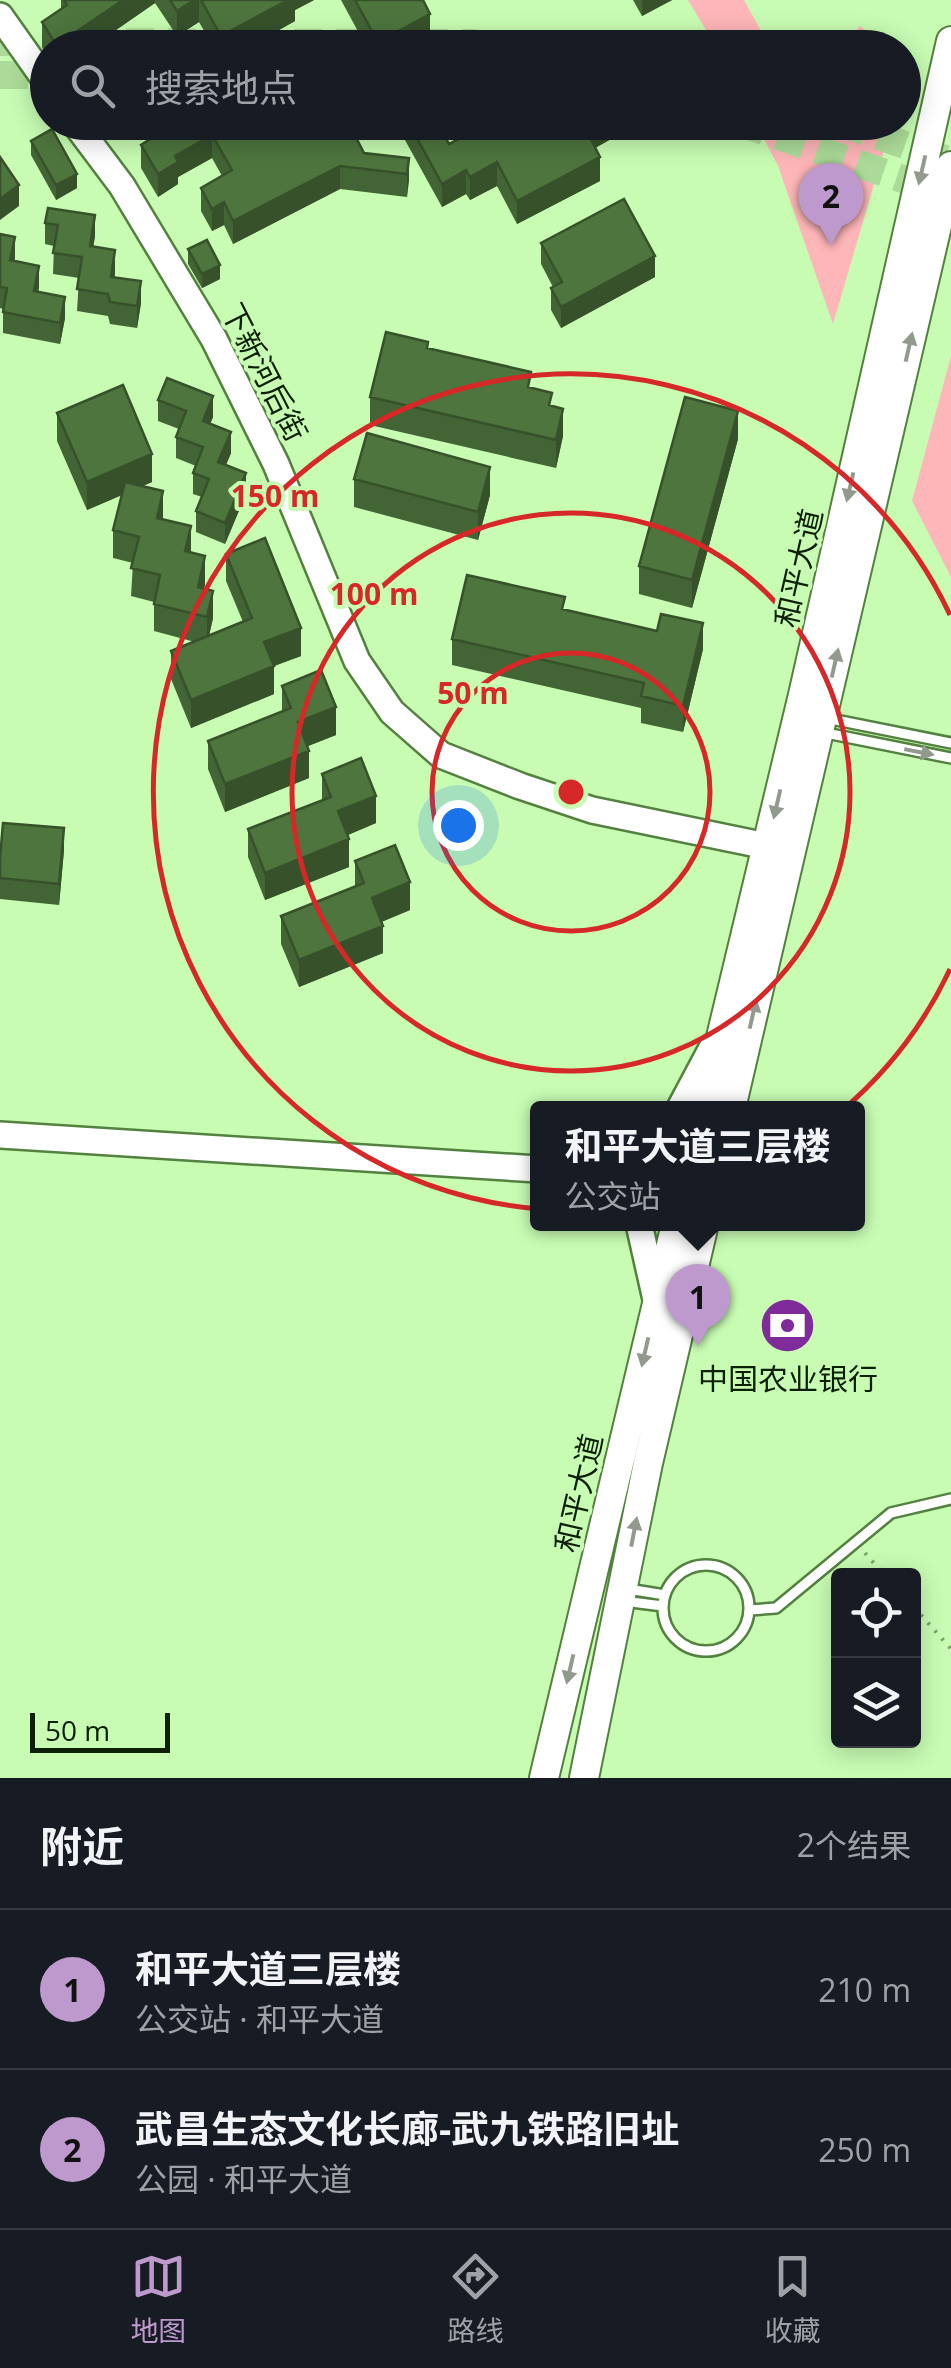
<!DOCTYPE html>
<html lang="zh">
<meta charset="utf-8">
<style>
body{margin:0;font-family:"Open Sans","Noto Sans SC",sans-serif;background:#242831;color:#f1f3f6}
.controls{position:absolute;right:30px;bottom:30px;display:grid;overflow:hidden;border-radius:10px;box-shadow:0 5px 25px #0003}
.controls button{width:90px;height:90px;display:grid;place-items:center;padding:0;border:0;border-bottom:2px solid #363941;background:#171b24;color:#f1f3f6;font:50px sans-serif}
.scale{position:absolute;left:30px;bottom:25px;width:140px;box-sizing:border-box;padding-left:10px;border:5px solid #0d1f05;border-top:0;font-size:28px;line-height:35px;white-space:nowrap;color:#0d1f05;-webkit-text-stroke:8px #c8fcb3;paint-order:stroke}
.you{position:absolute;left:458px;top:825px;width:35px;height:35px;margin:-25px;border:8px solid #fff;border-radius:50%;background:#1a73e8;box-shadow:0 0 0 15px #1a73e833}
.badge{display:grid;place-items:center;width:65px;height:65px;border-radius:50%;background:#be99cd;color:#111;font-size:32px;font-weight:700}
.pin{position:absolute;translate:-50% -82px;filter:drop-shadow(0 2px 5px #0008)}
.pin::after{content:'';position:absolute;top:52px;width:35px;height:30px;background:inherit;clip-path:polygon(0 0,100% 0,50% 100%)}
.popup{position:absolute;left:530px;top:1101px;width:335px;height:130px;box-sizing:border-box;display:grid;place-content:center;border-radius:10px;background:#171b24;filter:drop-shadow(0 2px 8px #0005);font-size:32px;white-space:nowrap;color:#9ea1a6}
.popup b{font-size:38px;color:#f1f3f6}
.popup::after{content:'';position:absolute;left:50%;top:100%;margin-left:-20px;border:20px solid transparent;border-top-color:#171b24}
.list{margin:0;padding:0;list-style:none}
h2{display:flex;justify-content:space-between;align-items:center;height:130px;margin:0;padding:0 40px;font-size:42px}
h2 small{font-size:32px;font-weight:400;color:#9ea1a6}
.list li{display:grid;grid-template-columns:65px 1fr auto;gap:30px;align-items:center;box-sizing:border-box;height:160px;padding:0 40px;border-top:2px solid #363941}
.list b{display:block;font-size:38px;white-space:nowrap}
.list p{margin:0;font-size:32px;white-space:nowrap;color:#9ea1a6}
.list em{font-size:32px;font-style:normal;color:#9ea1a6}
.icon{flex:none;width:55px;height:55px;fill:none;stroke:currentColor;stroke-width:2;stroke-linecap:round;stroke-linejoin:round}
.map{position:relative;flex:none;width:951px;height:1778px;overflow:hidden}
.search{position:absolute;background:#171b24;box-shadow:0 5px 25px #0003;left:30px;right:30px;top:30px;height:110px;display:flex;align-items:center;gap:25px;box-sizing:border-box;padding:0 35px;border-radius:55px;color:#9ea1a6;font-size:38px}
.sheet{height:450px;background:#171b24}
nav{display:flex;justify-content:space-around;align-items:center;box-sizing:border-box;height:140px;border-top:2px solid #363941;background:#171b24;font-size:28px;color:#9ea1a6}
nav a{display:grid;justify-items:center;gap:5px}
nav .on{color:#be99cd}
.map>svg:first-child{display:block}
</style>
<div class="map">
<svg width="951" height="1778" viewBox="0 0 951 1778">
<rect width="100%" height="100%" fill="#c8fcb3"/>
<path fill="#feb6b8" d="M688,0H744L770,47H716Z
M860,26L886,47H840Z
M756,123H892L833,324L778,166Z
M951,356V577L912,501Z"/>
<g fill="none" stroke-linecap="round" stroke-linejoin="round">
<path stroke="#acdb99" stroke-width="28" stroke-dasharray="28 14" stroke-linecap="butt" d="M0,42L470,43L519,48
M0,75H48
M738,122L940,192
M839,122L945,159"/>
<defs>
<path id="lane" d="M826,718L951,743
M821,732L951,758
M663 1608a43 43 0 1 1 86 0a43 43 0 1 1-86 0Z
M628,1589L665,1595
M623,1601L663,1606
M750,1610L776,1608L891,1513L951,1499"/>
<path id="secondary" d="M0,16L48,84
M74,122L122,186L214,339L276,464L357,661L392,712L441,755L520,786L592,810L786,850
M680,1108L713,1046
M0,1135L538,1169
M639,1224L657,1304"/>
<path id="primary" d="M704,1108L803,695L951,41
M731,1108L951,166
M544,1778L676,1224
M584,1778L648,1463L704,1224"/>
</defs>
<use href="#lane" stroke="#53813f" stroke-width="14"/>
<use href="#secondary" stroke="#53813f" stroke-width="30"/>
<use href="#primary" stroke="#53813f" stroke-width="32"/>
<path stroke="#7da36d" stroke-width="4" stroke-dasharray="2.5 8" stroke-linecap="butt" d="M865,1553L885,1576
M914,1607L951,1649"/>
<use href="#lane" stroke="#fff" stroke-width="9"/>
<use href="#secondary" stroke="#fff" stroke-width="25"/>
<use href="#primary" stroke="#fff" stroke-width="28"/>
</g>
<path fill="#436535" d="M61,0H314L295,10V21L247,48H214L199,22L177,36L155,3L90,48H48V56L42,47V22L61,9Z
M341,0H423L430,39L414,48H367Z
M633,0H672L642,16Z
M95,122H111V130L104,135Z
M395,122H437L449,144L611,131V139L595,148L600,181L517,224L497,186L470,200L466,194L442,207Z
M237,128L364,153L409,158L407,197L340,189L233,244L224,225L212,231L201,211V188L222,176L212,158L178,177V184L158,197L141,168V145L163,137Z
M31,141L77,188L56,200L31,155Z
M48,208L95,236L93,247L115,271V277L141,303L137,328L110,324L108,316L77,311L79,278L53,274L54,246L45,244V223Z
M0,234L15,258L14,261L39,287L38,292L65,318L60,344L3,333V309L0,308Z
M541,243L655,277L561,328L551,310V288L553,287L541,264Z
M188,249L220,279L202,288L188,264Z
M428,348L531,388L552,406L563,436L556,468L370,425V397Z
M158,400L213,417L210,424L231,453L226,465L246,494L225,544L196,532V511L202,497L193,494V473L196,466L176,458V437L179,429L158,421Z
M57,413L152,482L142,486L163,519L191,553L205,584L204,588L213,618L209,636L243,622L226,581V554L301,656L274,666V694L191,728L171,679V651L195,642L154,631V602L131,596L133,563L113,558V530L122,495L87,510L57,441Z
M738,439L692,608L639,594V566Z
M354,479L490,495L478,540L354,507Z
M565,609L703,649L683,732L641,723V708L452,665V639Z
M282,686L336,735L308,746L309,778L225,812L208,769V741L282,712Z
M322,774L376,823L348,835L349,867L265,900L248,857V829L322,800Z
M64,850L59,905L0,899V858Z
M355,861L410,910L381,922L383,953L299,987L281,944V916L355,887Z"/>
<path fill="#37522b" d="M123,0H155V3L90,48H64V40Z
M194,0H199V22L177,36V11Z
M288,0H314L295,10V21L247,48H221V36Z
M642,0H672L642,16Z
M430,14V39L414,48H378V42Z
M104,122H111V130L104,135Z
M599,122H627L611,131V139L586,153V130Z
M212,135V158L178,177V184L158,197V174L175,156Z
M600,157V181L517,224V201Z
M409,158V181L407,197V174Z
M497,162V186L470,200V177Z
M340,166V189L233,244V221Z
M466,170V194L442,207V184Z
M77,174V188L56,200V185Z
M19,185V206L0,220V199Z
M224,202V225L212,231V209Z
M95,215V236L90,267V246Z
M15,237V258L10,282V260Z
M115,250V271L111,298V277Z
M655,256V277L561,328V307Z
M220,265V279L202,288V274Z
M39,266V287L34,312V291Z
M141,281V303L137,328V306Z
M65,297V318L60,344V323Z
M213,396V417L203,442V421Z
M563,409V436L556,468V440Z
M738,411V439L692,608V580Z
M231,432V453L218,483V462Z
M152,454V482L87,510V482Z
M490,467V495L478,540V512Z
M246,473V494L225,544V523Z
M163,491V519L157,518Z
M191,526V554L185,551Z
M205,556V584L198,615V587Z
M213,591V618L207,644V617Z
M703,623V649L683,732V706Z
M301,628V656L274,666V694L191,728V700L264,642Z
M336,707V735L298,750V722Z
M309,751V778L225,812V784Z
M376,796V823L338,839V811Z
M64,828V850L59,905V884Z
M349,839V867L265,900V873Z
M410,882V910L372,926V898Z
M383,926V953L299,987V960Z"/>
<path fill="#4e753e" stroke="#37522b" stroke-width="2.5" d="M64,0H123L64,40L70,48H58L42,22L67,5Z
M170,0H194L177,11Z
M201,0H288L221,36Z
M355,0H423L430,14L378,42Z
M190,122H233L237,128L247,122H348L364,153L409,158L407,174L340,166L233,221L224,202L212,209L201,188L232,170L212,135L175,156L178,162L158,174L141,145L160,133L163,137Z
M408,122H437L449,144L490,122H599L586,130L600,157L517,201L497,162L470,177L466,170L442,184Z
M52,129L77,174L56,185L31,141Z
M0,157L19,185L0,199Z
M624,199L655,256L561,307L551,288L562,282L541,243Z
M48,208L95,215L90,246L115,250L111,277L141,281L137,306L110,302L108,294L77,289L82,257L53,253L58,225L45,223Z
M0,234L15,237L10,260L39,266L34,291L65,297L60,323L3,312L7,288L0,287Z
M207,240L220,265L202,274L188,249Z
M386,332L428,342L427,348L531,372L528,387L552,393L549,405L563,409L556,440L370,397Z
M167,378L213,396L203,421L231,432L218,462L246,473L225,523L196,511L209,479L193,473L203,447L176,437L186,411L158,400Z
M123,385L152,454L87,482L57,413Z
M685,397L738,411L692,580L639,566Z
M367,433L490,467L478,512L354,479Z
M125,482L163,491L157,518L191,526L185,551L205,556L198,587L213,591L207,617L154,604L160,575L131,568L139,537L113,530Z
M265,538L301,628L264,642L274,666L191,700L171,651L252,618L226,554Z
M467,575L565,597L562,609L657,631L661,614L703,623L683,706L641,696L644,683L452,639Z
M321,670L336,707L298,722L309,751L225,784L208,741L291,708L282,686Z
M361,758L376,796L338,811L349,839L265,873L248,829L331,797L322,774Z
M3,823L64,828L59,884L0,878V858Z
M395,845L410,882L372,898L383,926L299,960L281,916L364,883L355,861Z"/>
<defs><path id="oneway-solid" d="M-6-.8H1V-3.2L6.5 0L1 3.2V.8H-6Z" transform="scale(2.5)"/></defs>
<g fill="#929a8e">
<use href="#oneway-solid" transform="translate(922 170) rotate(103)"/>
<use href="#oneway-solid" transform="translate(909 347) rotate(-77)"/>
<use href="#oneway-solid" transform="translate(850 487) rotate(103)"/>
<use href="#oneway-solid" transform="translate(835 663) rotate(-77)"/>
<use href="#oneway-solid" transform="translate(919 752) rotate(11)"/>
<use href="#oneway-solid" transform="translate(777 804) rotate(103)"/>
<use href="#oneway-solid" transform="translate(753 1014) rotate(-77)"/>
<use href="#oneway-solid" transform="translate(645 1352) rotate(103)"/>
<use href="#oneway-solid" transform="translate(634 1532) rotate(-79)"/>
<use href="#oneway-solid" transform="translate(570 1669) rotate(103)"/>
</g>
<g fill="none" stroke="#d62828" stroke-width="5">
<circle cx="571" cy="792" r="139"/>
<circle cx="571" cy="792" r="279"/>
<path d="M950 969A418 418 0 1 1 950 615"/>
</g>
<defs>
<symbol id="bank-disc" viewBox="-11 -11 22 22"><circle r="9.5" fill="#802b9a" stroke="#c8fcb3"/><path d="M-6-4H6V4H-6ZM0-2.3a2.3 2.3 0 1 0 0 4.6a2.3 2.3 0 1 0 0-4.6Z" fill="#fff"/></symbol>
</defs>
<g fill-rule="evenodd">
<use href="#bank-disc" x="756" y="1294" width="63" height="63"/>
</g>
<g text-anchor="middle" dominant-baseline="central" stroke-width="8" stroke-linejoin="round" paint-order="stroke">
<g font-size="30" fill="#0d1f05" stroke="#c8fcb3">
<text transform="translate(265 372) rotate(63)">下新河后街</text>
<text transform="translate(798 568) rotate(-77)">和平大道</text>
<text transform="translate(578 1493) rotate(-77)">和平大道</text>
</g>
<g font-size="30" fill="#0d1f05" stroke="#c8fcb3">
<text x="788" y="1378">中国农业银行</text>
</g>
</g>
<circle cx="571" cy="792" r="15" fill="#d62828" stroke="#c8fcb3" stroke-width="5"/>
<g font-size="30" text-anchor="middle" font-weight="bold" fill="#d62828" stroke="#c8fcb3" stroke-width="8" stroke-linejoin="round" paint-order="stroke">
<text x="275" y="507">150 m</text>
<text x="374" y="605">100 m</text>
<text x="473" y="704">50 m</text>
</g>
</svg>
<div class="controls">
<button><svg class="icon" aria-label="locate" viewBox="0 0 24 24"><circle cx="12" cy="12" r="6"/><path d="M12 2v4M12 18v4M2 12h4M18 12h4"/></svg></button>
<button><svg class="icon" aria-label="layers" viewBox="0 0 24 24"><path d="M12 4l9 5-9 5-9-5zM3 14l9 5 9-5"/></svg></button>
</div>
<div class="scale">50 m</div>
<div class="you"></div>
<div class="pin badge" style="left:698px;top:1346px">1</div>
<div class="popup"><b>和平大道三层楼</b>公交站</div>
<div class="pin badge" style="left:831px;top:245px">2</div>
<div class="search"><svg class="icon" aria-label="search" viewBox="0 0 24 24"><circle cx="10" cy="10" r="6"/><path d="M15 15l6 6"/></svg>搜索地点</div>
</div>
<section class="sheet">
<h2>附近<small>2个结果</small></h2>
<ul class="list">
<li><span class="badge">1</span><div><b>和平大道三层楼</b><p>公交站 · 和平大道</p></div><em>210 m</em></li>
<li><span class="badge">2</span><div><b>武昌生态文化长廊-武九铁路旧址</b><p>公园 · 和平大道</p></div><em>250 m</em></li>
</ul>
</section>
<nav>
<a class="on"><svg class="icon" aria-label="map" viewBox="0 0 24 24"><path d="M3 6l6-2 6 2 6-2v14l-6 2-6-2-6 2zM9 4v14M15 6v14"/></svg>地图</a>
<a><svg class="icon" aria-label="directions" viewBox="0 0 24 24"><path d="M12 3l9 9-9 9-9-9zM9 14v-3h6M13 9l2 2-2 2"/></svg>路线</a>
<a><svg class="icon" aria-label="saved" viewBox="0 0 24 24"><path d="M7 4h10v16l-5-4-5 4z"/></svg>收藏</a>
</nav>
